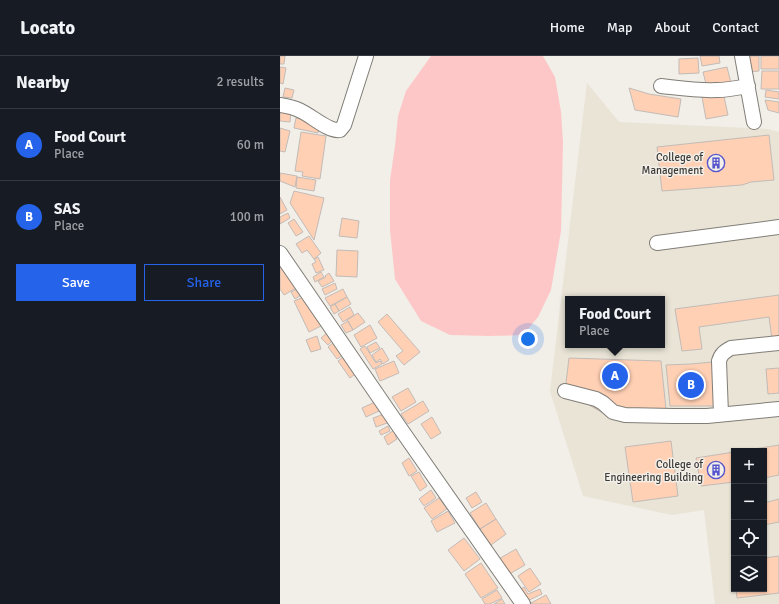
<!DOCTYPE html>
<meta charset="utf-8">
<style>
body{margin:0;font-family:Signika,sans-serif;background:#242831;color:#f1f3f6}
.controls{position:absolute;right:12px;bottom:12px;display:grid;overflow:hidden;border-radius:0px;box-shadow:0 1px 3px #0004}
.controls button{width:36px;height:36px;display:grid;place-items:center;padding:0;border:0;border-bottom:1px solid #363941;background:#171b24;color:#f1f3f6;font:20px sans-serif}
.you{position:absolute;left:248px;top:283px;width:14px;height:14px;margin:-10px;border:3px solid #fff;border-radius:50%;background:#1a73e8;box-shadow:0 0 0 6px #1a73e833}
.badge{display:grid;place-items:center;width:26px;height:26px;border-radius:50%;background:#2563eb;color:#fff;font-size:13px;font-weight:700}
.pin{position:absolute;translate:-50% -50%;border:2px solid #fff;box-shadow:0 1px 4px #0006}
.popup{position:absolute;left:285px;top:240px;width:100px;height:52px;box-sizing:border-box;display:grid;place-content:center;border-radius:0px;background:#171b24;filter:drop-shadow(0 1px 3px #0005);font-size:13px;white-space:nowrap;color:#9ea1a6}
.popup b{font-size:15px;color:#f1f3f6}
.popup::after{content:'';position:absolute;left:50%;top:100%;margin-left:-8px;border:8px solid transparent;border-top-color:#171b24}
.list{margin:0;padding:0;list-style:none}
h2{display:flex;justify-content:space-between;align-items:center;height:52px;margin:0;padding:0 16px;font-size:17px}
h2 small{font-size:13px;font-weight:400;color:#9ea1a6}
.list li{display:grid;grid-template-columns:26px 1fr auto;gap:12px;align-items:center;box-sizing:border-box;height:72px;padding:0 16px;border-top:1px solid #363941}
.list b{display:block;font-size:15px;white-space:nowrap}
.list p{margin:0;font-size:13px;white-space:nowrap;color:#9ea1a6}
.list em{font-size:13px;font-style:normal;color:#9ea1a6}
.actions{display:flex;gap:8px;padding:12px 16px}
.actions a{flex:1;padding:9px 0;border:1px solid #2563eb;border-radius:0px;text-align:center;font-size:14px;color:#2563eb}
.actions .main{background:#2563eb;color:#fff}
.icon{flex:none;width:22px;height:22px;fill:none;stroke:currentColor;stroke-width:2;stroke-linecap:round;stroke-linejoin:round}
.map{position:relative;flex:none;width:499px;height:548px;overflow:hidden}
header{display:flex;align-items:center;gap:24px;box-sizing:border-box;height:56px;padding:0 20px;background:#171b24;border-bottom:1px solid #363941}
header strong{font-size:19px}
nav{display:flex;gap:22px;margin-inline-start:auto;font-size:14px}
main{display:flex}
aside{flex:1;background:#171b24}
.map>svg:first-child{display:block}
</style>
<header>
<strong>Locato</strong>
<nav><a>Home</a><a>Map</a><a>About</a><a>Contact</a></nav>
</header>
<main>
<aside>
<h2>Nearby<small>2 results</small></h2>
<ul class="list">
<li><span class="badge">A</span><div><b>Food Court</b><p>Place</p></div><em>60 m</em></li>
<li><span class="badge">B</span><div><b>SAS</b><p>Place</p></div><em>100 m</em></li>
</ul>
<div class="actions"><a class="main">Save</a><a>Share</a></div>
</aside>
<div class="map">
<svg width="499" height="548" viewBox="0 0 499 548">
<rect width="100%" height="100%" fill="#f2eee8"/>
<path fill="#e9e4d6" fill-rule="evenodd" d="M307,27L339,66L488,73L499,76V548H435L424,454L392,459L303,440L270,335ZM288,243H382V289H288ZM454,395H484V533H454Z"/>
<path fill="#fec7c7" d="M151,0H263L275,21L281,56L283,86L281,175L271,234L258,261L243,279L209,280L170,279L141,265L115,223L110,174V124L115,90L118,60L126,35Z"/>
<path fill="#ffd0b4" stroke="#c2bbb7" d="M0,0H5L4,8H0Z
M420,0H439L440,7L422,10Z
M466,0H479V15L467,16Z
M481,0H499V13H481Z
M418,2L419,17L399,18V3Z
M0,11L6,12L3,28L0,27Z
M447,11L451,27L427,32L423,16Z
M482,15H499V33H481Z
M5,32L14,34L12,42L3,41Z
M349,32L369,38L401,43L398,61L355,54Z
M486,34L499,36V43L485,41Z
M443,36L448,59L426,63L422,41Z
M485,44L499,46V57L488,54Z
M0,52L11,53L10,66L0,65Z
M16,62L41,67L38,77L14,72Z
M0,72L10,75L5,96L0,95Z
M21,76L46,80L40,123L22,120L23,116L15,115Z
M489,79L494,124L471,126L462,129L382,135L377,91Z
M0,117L17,120L15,131L0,125Z
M17,121L36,124L34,135L16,132Z
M14,135L44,142L34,184L10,147Z
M0,141L7,154L0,158Z
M8,157L10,162L0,168V161Z
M62,162L79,165L77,182L59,180Z
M14,163L23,176L16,180L8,167Z
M29,180L41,197L34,203L27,194L22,197L16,188Z
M57,194L78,195L77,221L56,220Z
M0,201L18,231L4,239L0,233Z
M38,201L44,214L36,217L32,208L36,206L34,203Z
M41,216L44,221L35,226L33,221Z
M49,217L54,225L42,231L38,225L46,221L45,220Z
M55,227L57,233L45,239L42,233Z
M17,233L21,239L15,243L11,236Z
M63,233L67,241L50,250L45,242Z
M499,239V282L492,283L489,261L419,271L422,293L402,295L395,253Z
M26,240L41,270L29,276L14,245Z
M67,241L71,248L59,255L55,248Z
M55,248L59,255L54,258L50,251Z
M70,251L74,259L63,266L58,258Z
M78,257L85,266L73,274L67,264Z
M107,258L140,296L124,309L116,300L123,295L98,266Z
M68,265L73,274L66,277L61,269Z
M90,269L97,282L81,291L74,279Z
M48,276L54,283L48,289L41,282Z
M37,280L41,293L31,296L26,284Z
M57,284L66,297L57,303L48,291Z
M96,286L100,292L90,297L87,291Z
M85,290L96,307L100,305L102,308L93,313L80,293Z
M102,292L109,304L103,308L100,303L96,306L92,299Z
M67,298L79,315L70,322L58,305Z
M289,302L381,305L386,353L332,358L328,360L285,335Z
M114,305L119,317L100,325L95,313Z
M432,306L436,350H390L386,309L411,308Z
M499,312V337L488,338L486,313Z
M128,332L136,346L121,355L112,341Z
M143,345L149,355L128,368L121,358Z
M95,346L99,355L86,361L82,352Z
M107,357L110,366L96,371L93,362Z
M152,361L161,377L151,383L141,368Z
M108,370L110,375L101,379L99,375Z
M117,372L120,377L115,380L117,383L108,389L104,381Z
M391,385L398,440L353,446L345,391Z
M499,389V419L484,422V395H462Z
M454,396V426L421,430L416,402Z
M129,402L137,415L129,420L122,407Z
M139,416L147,430L140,435L131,420Z
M151,434L156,442L144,450L139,443Z
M196,436L202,446L192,452L186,442Z
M159,442L167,453L152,463L144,452Z
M499,443V466L484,469V447Z
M206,447L216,463L200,473L190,457Z
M168,455L175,467L157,476L151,465Z
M216,463L226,478L211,489L200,473Z
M184,482L200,503L184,515L168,494Z
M236,493L245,509L226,520L217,504Z
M499,500V537L457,542L456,533H484V502Z
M452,506H454V521Z
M201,507L218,532L201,542L185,518Z
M250,512L261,528L249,536L238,520Z
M244,531L248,538L260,533L262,538L245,546L239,534Z
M217,534L222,542L210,548H205L202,543Z
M266,539L271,548H251V547Z
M222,543L225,548H214Z"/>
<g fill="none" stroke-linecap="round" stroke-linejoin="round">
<defs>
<path id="minor" d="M462,0L474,66
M381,30C399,32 418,35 437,34C447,34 457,32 468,30
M0,49C7,50 15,52 21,55C32,60 49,76 60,74L64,69L86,0
M377,187L499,171
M0,197L120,372L243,548
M285,335L316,343L323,347L333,356L345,359L393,360H427L499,353
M441,358L439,305C441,298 444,296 451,292L499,287"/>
</defs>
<use href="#minor" stroke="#817e78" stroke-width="16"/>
<use href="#minor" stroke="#fff" stroke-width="14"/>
</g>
<defs>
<symbol id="building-ring" viewBox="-11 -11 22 22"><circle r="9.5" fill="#f2eee8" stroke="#5555cd" stroke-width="1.5"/><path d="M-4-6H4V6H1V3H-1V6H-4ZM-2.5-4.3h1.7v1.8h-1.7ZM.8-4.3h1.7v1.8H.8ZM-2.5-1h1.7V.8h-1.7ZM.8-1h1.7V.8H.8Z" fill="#5555cd"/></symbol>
</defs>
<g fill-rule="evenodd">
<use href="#building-ring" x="426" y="97" width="20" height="20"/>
<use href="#building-ring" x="426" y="404" width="20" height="20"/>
</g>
<g text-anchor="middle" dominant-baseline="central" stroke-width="3" stroke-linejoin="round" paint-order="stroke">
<g font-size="11" fill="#3b3a37" stroke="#f2eee8" text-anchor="end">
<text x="423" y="101">College of<tspan x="423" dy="13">Management</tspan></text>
<text x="423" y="408">College of<tspan x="423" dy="13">Engineering Building</tspan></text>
</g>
</g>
</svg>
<div class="controls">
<button>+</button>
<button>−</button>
<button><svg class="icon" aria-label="locate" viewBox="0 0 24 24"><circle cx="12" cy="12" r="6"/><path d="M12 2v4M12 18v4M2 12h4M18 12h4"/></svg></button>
<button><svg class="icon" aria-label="layers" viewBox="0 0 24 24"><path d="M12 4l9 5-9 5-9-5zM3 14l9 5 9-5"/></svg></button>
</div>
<div class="you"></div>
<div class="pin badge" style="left:335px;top:320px">A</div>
<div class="popup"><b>Food Court</b>Place</div>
<div class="pin badge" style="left:411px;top:329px">B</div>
</div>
</main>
